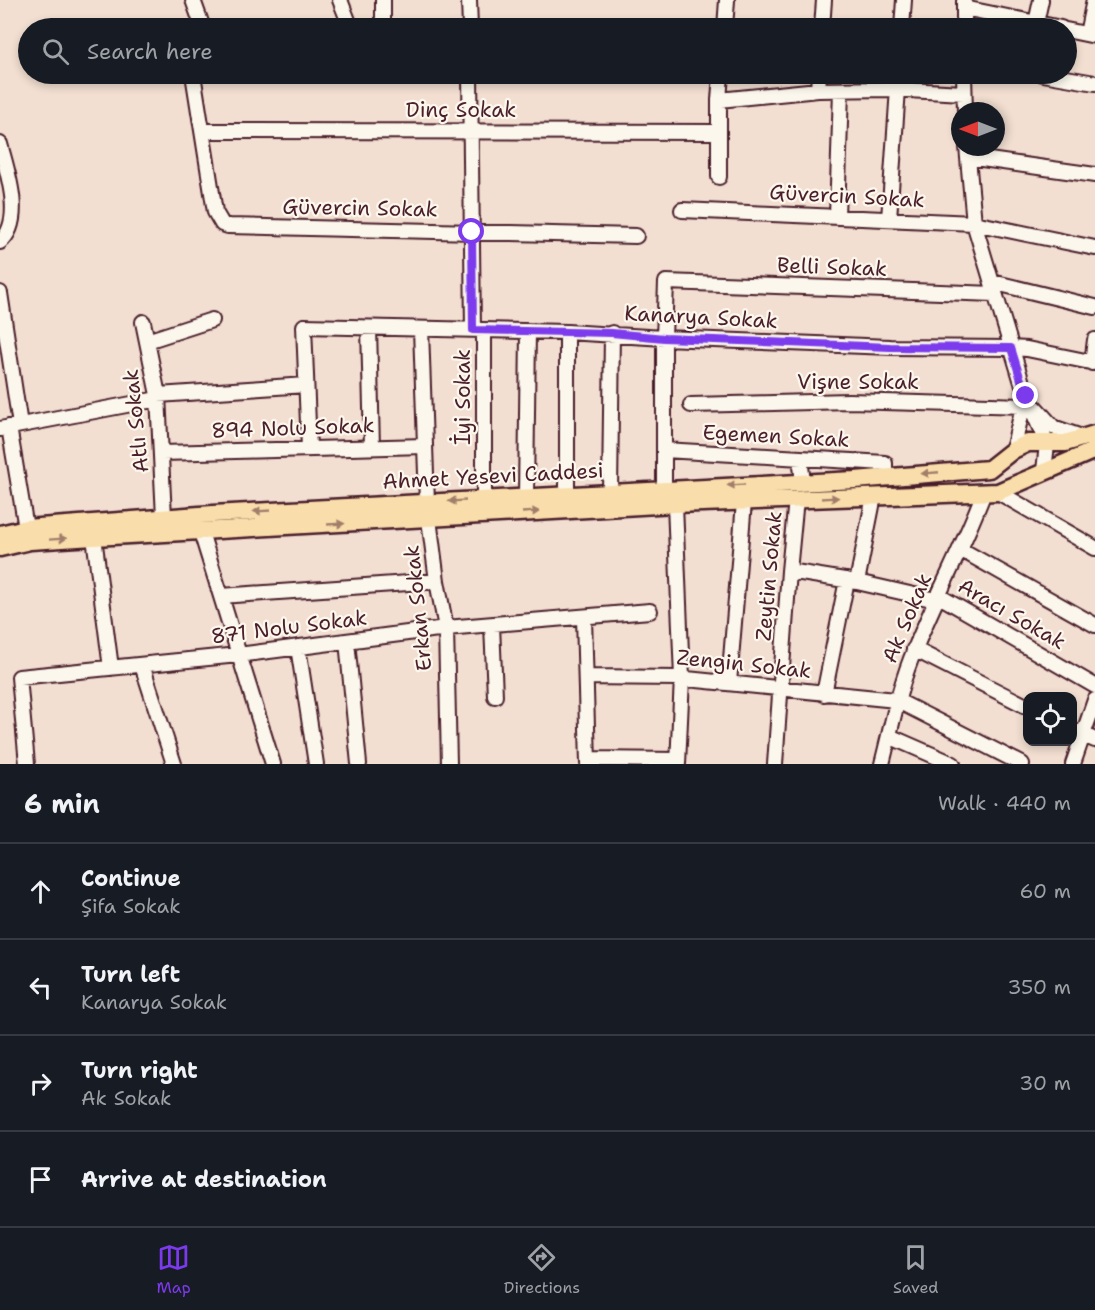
<!DOCTYPE html>
<meta charset="utf-8">
<style>
body{margin:0;font-family:"Shantell Sans",sans-serif;background:#20242c;color:#f1f3f6}
.controls{position:absolute;right:18px;bottom:18px;display:grid;overflow:hidden;border-radius:12px;box-shadow:0 3px 9px #0003}
.controls button{width:54px;height:54px;display:grid;place-items:center;padding:0;border:0;border-bottom:2px solid #363941;background:#171b24;color:#f1f3f6;font:30px sans-serif}
.compass{position:absolute;left:951px;top:102px;width:54px;height:54px;border-radius:50%;background:#171b24;box-shadow:0 3px 9px #0003;rotate:270deg}
.stop{position:absolute;width:18px;height:18px;margin:-14px;border:4px solid #7c3aed;border-radius:50%;background:#fff}
.stop.end{background:#7c3aed;border-color:#fff;box-shadow:0 2px 6px #0008}
.list{margin:0;padding:0;list-style:none}
h2{display:flex;justify-content:space-between;align-items:center;height:78px;margin:0;padding:0 24px;font-size:26px}
h2 small{font-size:20px;font-weight:400;color:#9ea1a6}
.list li{display:grid;grid-template-columns:39px 1fr auto;gap:18px;align-items:center;box-sizing:border-box;height:96px;padding:0 24px;border-top:2px solid #363941}
.list b{display:block;font-size:22px;white-space:nowrap}
.list p{margin:0;font-size:20px;white-space:nowrap;color:#9ea1a6}
.list em{font-size:20px;font-style:normal;color:#9ea1a6}
.icon{flex:none;width:33px;height:33px;fill:none;stroke:currentColor;stroke-width:2;stroke-linecap:round;stroke-linejoin:round}
.map{position:relative;flex:none;width:1095px;height:764px;overflow:hidden}
.search{position:absolute;background:#171b24;box-shadow:0 3px 9px #0003;left:18px;right:18px;top:18px;height:66px;display:flex;align-items:center;gap:15px;box-sizing:border-box;padding:0 21px;border-radius:33px;color:#9ea1a6;font-size:22px}
.sheet{height:462px;background:#171b24}
nav{display:flex;justify-content:space-around;align-items:center;box-sizing:border-box;height:84px;border-top:2px solid #363941;background:#171b24;font-size:16px;color:#9ea1a6}
nav a{display:grid;justify-items:center;gap:3px}
nav .on{color:#7c3aed}
.map>svg:first-child{display:block}
</style>
<div class="map">
<svg width="1095" height="764" viewBox="0 0 1095 764">
<rect width="100%" height="100%" fill="#f2dfd1"/>
<filter id="ink" filterUnits="userSpaceOnUse"><feTurbulence type="fractalNoise" baseFrequency=".0167" numOctaves="2"/><feDisplacementMap in="SourceGraphic" scale="12" xChannelSelector="R" yChannelSelector="G"/><feConvolveMatrix kernelMatrix="1 2 1 2 8 2 1 2 1" color-interpolation-filters="sRGB"/></filter>
<g filter="url(#ink)">
<g fill="none" stroke-linecap="round" stroke-linejoin="round">
<defs>
<path id="minor" d="M193,0L203,28
M340,0L351,28
M383,0V28
M469,0L470,28
M964,8L1061,28
M1036,23L1041,0
M725,28L727,0
M822,28L824,0
M902,28L904,0
M964,28V1
M1066,30L1095,36
M1087,34L1094,0
M193,74L215,212L222,224L228,226L636,236
M470,74L473,330
M964,74L965,111
M1043,74L1095,83
M818,90L819,74
M719,100L818,90L888,89L964,93
M202,131L719,132
M0,144C7,171 25,221 0,242
M967,147L974,223L1026,396L1047,444L1044,471
M968,157L1095,175
M719,177V100L721,74
M682,210L974,223L1095,248
M837,217L841,90
M889,219L899,74
M992,282L1095,307
M0,293L20,425
M143,322L158,395L164,517
M369,328L372,447
M421,329L427,503
M484,330V500
M147,341L212,320
M1092,363L1095,340
M158,395L306,385
M691,405L849,401L1025,406
M1035,407L1053,427L1085,438
M9,427L26,528
M0,429L158,399
M309,449L304,326L567,332L664,338L890,347L1011,348L1027,349L1095,363
M664,450L885,463V477
M1013,450L1025,398
M162,453L425,446
M800,458L803,482
M664,490V338L666,282L995,294
M610,492L612,333
M998,492L1095,548
M567,495V332
M526,497L528,331
M675,504L682,678L678,764
M429,519L437,581L446,628L449,764
M201,532L273,764
M94,537L111,668
M960,549L1095,625
M789,571L857,582L936,600
M857,582L874,496
M221,596L437,581
M939,596L1095,686
M584,617L588,764
M492,625L495,696
M347,641L359,764
M298,647L316,764
M914,649L1028,707
M142,665L174,764
M586,677L677,678L896,700L1022,764
M729,683L744,502
M824,694L847,580
M1072,730L1095,740
M889,736L953,764
M588,759L678,760
M27,764L19,677L238,655L446,628L650,611
M775,764L789,571L796,499
M882,764C892,725 899,686 915,649C936,596 964,546 984,492
M1073,764L1095,700"/>
<path id="major" d="M989,469L1013,450L1028,443H1065L1095,434
M0,534L26,528L213,514L855,480L989,469
M0,548L30,541L94,537L675,504L998,492L1095,450"/>
</defs>
<use href="#minor" stroke="#4a1f2b" stroke-width="18"/>
<use href="#major" stroke="#4a1f2b" stroke-width="21"/>
<use href="#minor" stroke="#fbf7ec" stroke-width="14"/>
<use href="#major" stroke="#f9deab" stroke-width="16"/>
</g>
<defs><path id="oneway-solid" d="M-6-.8H1V-3.2L6.5 0L1 3.2V.8H-6Z" transform="scale(1.5)"/></defs>
<g fill="#a27e6b">
<use href="#oneway-solid" transform="translate(930 473) rotate(175)"/>
<use href="#oneway-solid" transform="translate(736 485) rotate(177)"/>
<use href="#oneway-solid" transform="translate(830 498) rotate(-3)"/>
<use href="#oneway-solid" transform="translate(457 501) rotate(177)"/>
<use href="#oneway-solid" transform="translate(262 511) rotate(177)"/>
<use href="#oneway-solid" transform="translate(531 512) rotate(-3)"/>
<use href="#oneway-solid" transform="translate(336 524) rotate(-3)"/>
<use href="#oneway-solid" transform="translate(58 539) rotate(-4)"/>
</g>
</g>
<g fill="none" stroke-linecap="round" stroke-linejoin="round" filter="url(#ink)">
<path stroke="#7c3aed" stroke-width="8" d="M472,232L473,330L612,333L664,338L890,347L1011,348L1026,396"/>
</g>
<g text-anchor="middle" dominant-baseline="central" stroke-width="4.5" stroke-linejoin="round" paint-order="stroke">
<g font-size="21" fill="#4a1f2b" stroke="#fbf7ec">
<text x="461" y="110">Dinç Sokak</text>
<text transform="translate(847 196) rotate(3)">Güvercin Sokak</text>
<text transform="translate(360 208) rotate(1)">Güvercin Sokak</text>
<text transform="translate(832 267) rotate(2)">Belli Sokak</text>
<text transform="translate(701 317) rotate(3)">Kanarya Sokak</text>
<text x="858" y="382">Vişne Sokak</text>
<text transform="translate(463 397) rotate(-90)">İyi Sokak</text>
<text transform="translate(136 421) rotate(-96)">Atlı Sokak</text>
<text transform="translate(293 428) rotate(-2)">894 Nolu Sokak</text>
<text transform="translate(776 436) rotate(3)">Egemen Sokak</text>
<text transform="translate(493 476) rotate(-3)">Ahmet Yesevi Caddesi</text>
<text transform="translate(769 576) rotate(-85)">Zeytin Sokak</text>
<text transform="translate(418 608) rotate(-96)">Erkan Sokak</text>
<text transform="translate(1012 614) rotate(30)">Aracı Sokak</text>
<text transform="translate(907 618) rotate(-67)">Ak Sokak</text>
<text transform="translate(289 627) rotate(-7)">871 Nolu Sokak</text>
<text transform="translate(744 664) rotate(6)">Zengin Sokak</text>
</g>
</g>
</svg>
<div class="controls">
<button><svg class="icon" aria-label="locate" viewBox="0 0 24 24"><circle cx="12" cy="12" r="6"/><path d="M12 2v4M12 18v4M2 12h4M18 12h4"/></svg></button>
</div>
<svg class="compass" viewBox="-18 -18 36 36"><path d="M0-13l5 13h-10z" fill="#e53935"/><path d="M0 13l5-13h-10z" fill="#9ea1a6"/></svg>
<div class="stop" style="left:472px;top:232px"></div>
<div class="stop end" style="left:1026px;top:396px"></div>
<div class="search"><svg class="icon" aria-label="search" viewBox="0 0 24 24"><circle cx="10" cy="10" r="6"/><path d="M15 15l6 6"/></svg>Search here</div>
</div>
<section class="sheet">
<h2>6 min<small>Walk · 440 m</small></h2>
<ul class="list">
<li><svg class="icon" aria-label="ahead" viewBox="0 0 24 24"><path d="M12 20V5M6 11l6-6 6 6"/></svg><div><b>Continue</b><p>Şifa Sokak</p></div><em>60 m</em></li>
<li><svg class="icon" aria-label="left" viewBox="0 0 24 24"><path d="M17 20v-9H6M10 6l-5 5 5 5"/></svg><div><b>Turn left</b><p>Kanarya Sokak</p></div><em>350 m</em></li>
<li><svg class="icon" aria-label="right" viewBox="0 0 24 24"><path d="M7 20v-9h11M14 6l5 5-5 5"/></svg><div><b>Turn right</b><p>Ak Sokak</p></div><em>30 m</em></li>
<li><svg class="icon" aria-label="arrive" viewBox="0 0 24 24"><path d="M6 21V4h12l-3 4 3 4H6"/></svg><div><b>Arrive at destination</b></div></li>
</ul>
</section>
<nav>
<a class="on"><svg class="icon" aria-label="map" viewBox="0 0 24 24"><path d="M3 6l6-2 6 2 6-2v14l-6 2-6-2-6 2zM9 4v14M15 6v14"/></svg>Map</a>
<a><svg class="icon" aria-label="directions" viewBox="0 0 24 24"><path d="M12 3l9 9-9 9-9-9zM9 14v-3h6M13 9l2 2-2 2"/></svg>Directions</a>
<a><svg class="icon" aria-label="saved" viewBox="0 0 24 24"><path d="M7 4h10v16l-5-4-5 4z"/></svg>Saved</a>
</nav>
